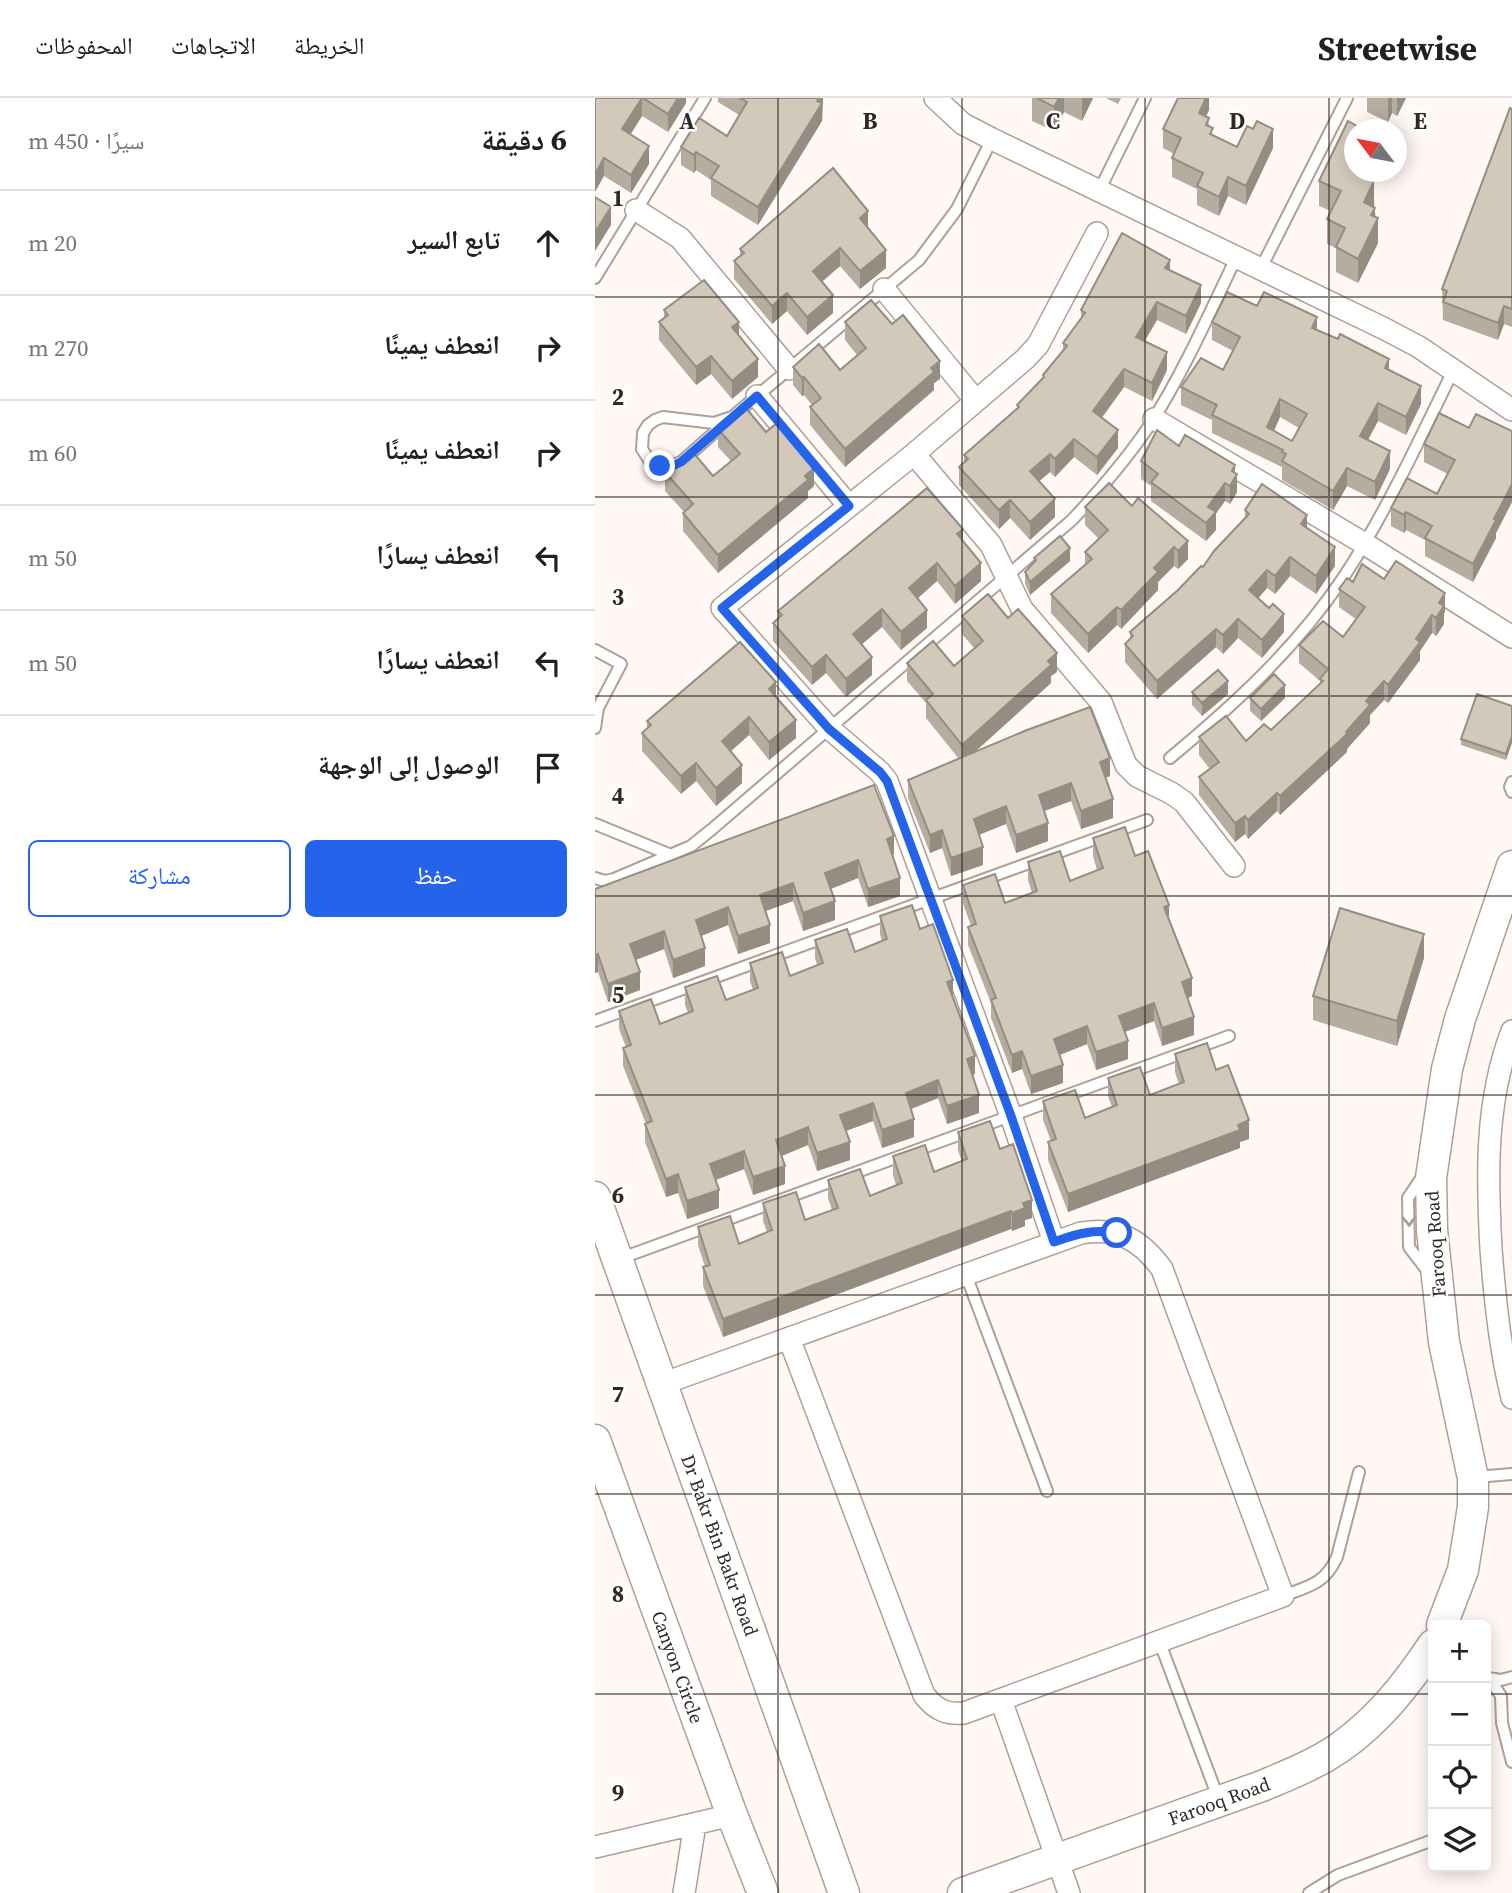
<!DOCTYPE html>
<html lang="ar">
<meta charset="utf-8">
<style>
body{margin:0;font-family:"Source Serif 4","Noto Naskh Arabic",serif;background:#f2f2f2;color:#202124;direction:rtl}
.controls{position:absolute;right:21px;bottom:21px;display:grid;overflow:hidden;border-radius:10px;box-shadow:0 4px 18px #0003}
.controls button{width:63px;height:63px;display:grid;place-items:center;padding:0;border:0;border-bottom:2px solid #e0e0e0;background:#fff;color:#202124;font:35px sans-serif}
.compass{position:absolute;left:749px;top:21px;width:63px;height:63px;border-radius:50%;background:#fff;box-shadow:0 4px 18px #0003;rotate:302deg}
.stop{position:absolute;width:21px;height:21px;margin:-16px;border:5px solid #2563eb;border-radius:50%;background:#fff}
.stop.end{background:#2563eb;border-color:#fff;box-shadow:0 2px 7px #0008}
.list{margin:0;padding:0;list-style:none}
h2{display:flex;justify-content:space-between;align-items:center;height:91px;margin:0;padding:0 28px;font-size:30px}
h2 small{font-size:23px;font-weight:400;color:#757577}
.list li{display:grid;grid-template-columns:46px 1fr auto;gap:21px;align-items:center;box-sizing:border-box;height:105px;padding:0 28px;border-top:2px solid #e0e0e0}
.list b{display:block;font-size:26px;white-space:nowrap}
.list em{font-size:23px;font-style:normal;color:#757577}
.actions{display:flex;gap:14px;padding:21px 28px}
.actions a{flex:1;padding:16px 0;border:2px solid #2563eb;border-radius:10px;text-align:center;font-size:24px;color:#2563eb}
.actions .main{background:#2563eb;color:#fff}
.icon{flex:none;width:38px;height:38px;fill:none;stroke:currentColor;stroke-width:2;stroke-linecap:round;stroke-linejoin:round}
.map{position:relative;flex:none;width:917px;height:1795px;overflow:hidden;direction:ltr}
header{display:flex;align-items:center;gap:42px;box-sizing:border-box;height:98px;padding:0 35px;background:#fff;border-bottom:2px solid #e0e0e0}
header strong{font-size:33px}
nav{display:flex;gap:38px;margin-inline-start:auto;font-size:24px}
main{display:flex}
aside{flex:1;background:#fff}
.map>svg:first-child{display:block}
</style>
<header>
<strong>Streetwise</strong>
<nav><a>الخريطة</a><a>الاتجاهات</a><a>المحفوظات</a></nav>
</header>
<main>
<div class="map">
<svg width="917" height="1795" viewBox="0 0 917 1795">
<rect width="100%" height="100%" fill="#fff8f4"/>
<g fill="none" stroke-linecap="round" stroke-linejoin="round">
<defs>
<path id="lane" d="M504,93L550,0
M665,172L752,0
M0,180L110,0
M137,319L119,325L68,319L60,322L53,327L48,335L47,351L56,365L65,368H75L86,364L137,319L324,162L362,111L397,41
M0,552L26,566L3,610L0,630
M575,660C640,606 701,550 748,480C791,415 824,342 858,273
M917,684L915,689L917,694
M0,726L76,757
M0,780L10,783L19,781L96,748L116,732L477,422C506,391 534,359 558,322C590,271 615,214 641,160
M0,923L552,722
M829,1076L813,1100L814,1149L834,1175
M24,1161L634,938
M371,1177L452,1393
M881,1379L917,1376
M688,1498C714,1488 730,1486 742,1459L764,1374
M565,1545L624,1702
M893,1580L906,1582L917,1579
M895,1581L906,1598L907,1625L917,1664
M714,1795L743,1777L838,1742"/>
<path id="street" d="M340,0L368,26L397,41L790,231L824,249L917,312
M41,112L85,140L194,271
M289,191L381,303
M162,298L254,408
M559,321L770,446L917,539
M319,356L396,447L427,511L506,604L531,667L542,678L576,695L589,704L639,768
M917,933C890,1003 892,1078 896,1151C900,1202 905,1251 917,1300
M459,1144L416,1018L292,683L285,674L235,631L127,510L319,356L430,261L443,247L502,135
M67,1286L486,1135C523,1129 545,1141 567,1171L688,1498L369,1615C351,1617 340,1611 329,1597L194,1240
M406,1602L474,1795
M0,1749L137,1717
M89,1795L100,1726"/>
<path id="secondary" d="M0,1099L249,1795
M0,1342L137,1717L168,1795
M847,1527L868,1472L878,1409V1380L849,1244L837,1132L836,1080L852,971L865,921L917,768
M368,1795L667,1688C693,1677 721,1666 744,1650C783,1623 812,1586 838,1547"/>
</defs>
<use href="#lane" stroke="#b09f97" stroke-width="14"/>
<use href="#street" stroke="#b09f97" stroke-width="24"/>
<use href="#secondary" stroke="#b09f97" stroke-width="33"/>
<use href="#lane" stroke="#fff" stroke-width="10"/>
<use href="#street" stroke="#fff" stroke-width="21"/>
<use href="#secondary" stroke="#fff" stroke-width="30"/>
</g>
<path fill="#b5ada0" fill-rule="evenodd" d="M0,0H91V5L73,34L47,18L36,36L54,66L36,95L9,78Z
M123,0H228L227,23L163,127L116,98V82L101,72L99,75L86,67V49L132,38L144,17L123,4Z
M437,0H498L487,23L469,14L459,33L437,23Z
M511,0H526L523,6Z
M614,0V12L611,18L618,37L642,49L678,50L651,107L633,98L624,118L602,107V91L577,79V60L579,56L568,50V31Z
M772,0H811L802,18L797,15L793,24L772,14Z
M917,11V229L909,226L903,242L848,222L847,191Z
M760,32L777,82L783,145L763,185L741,174V150L732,146V121L736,113L724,108V83Z
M273,130L291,170L265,191L245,168L227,184L238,215L212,237L192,213L177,226L139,181V163L145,158V151Z
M575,172L606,205L591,236L562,222L550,243L572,272L557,303L529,289L507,320L523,350L502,377L479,359L460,379L455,374L444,383L460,419L435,442L415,420L404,431L364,387V369L369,364V357L422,311V307L448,281V277L468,252V245L486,220V212Z
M662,208L722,232L794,272L826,306L811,337L783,323L772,342L795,371L780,402L752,388L738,412L687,382V369L617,335V322L586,307V289L628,272L638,253L617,242V224ZM685,319L704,330L697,343L679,333Z
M69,212L144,237L163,279L137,301L116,276L101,287L64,242V224L69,219Z
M250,224L345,281L339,285V292L250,369L215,327V309L217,307L209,297L207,298L198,287V269L245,272L262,257L250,242Z
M874,330L917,333V404L901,435V440L878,484L830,458V442L811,432L809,435L796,428V410L842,396L853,376L829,364V346Z
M123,331L171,334L219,388L213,393V400L123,475L88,433V415L89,414L70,393V374L118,378L136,363L123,349Z
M584,348L640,375L642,394L635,406L630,403L621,415V432L611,443L556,403V388L546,381V363Z
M514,385L593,461L583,471L579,468L563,484V492L526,531L522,527L493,555L456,515V496L490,466V454L504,441L490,427V409Z
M650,412L712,430L740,468L721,496L695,478L680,496L672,490L663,500L689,534L667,560L643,540L628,556L621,549L562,601L530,564V546L535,541V534L608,469L650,420Z
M368,443L386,483L360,506L342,483L323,500L332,530L306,552L287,529L267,546L277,577L251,599L231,575L217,587L178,543V525L183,521V513Z
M439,460L475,463L435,497L430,486V474L439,464Z
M789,481L850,513L849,516V526L841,538L837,535L825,553V562L793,605L789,602L775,617V625L752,651V654L685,717L682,713L653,741L650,736L640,744L604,697V679L615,671L604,657V639L651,643L676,632L725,586V583L704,565V547L748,539L762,522L744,509V491L758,484Z
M367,518L413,520L462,574L456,578V585L379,655L515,678L510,680L518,720L486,731L476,703L449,713L453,743L421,755L411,726L384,736L388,767L356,778L347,750L335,755L313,700V682L364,661L331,620V605L312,583V565L359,568L379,550L367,536Z
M597,594L633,596L607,618L597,607Z
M181,600L201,640L174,662L154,637L136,653L147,685L121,708L101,683L86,696L47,653V635L52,630V623Z
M655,600H690L666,623L655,613Z
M917,608L911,662L866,647V641Z
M498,740L540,758L574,822L597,898L593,900L599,937L567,948L559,923L530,934L533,961L501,972L492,946L465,957L468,985L436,996L427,971L417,975L396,920V905L373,847V829L376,828L368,805V787L410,805L437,795L433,782V764L475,783L502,772L498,758Z
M299,756L297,757L305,798L273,809L263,780L236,791L240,822L208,833L198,803L171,813L175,845L143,856L133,827L106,838L110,868L78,880L69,851L41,862L45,892L13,904L3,874L0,875V791Z
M285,818L325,831L358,900L380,976L377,977L384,1015L352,1026L343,1000L316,1011L319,1039L287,1050L278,1023L251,1033L255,1062L222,1073L213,1047L187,1058L190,1086L158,1097L149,1071L121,1082L124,1110L92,1121L83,1095L71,1099L50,1044V1026H51L28,968V950L31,949L24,931V913L65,926L93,915L90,907V889L131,902L158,892L155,883V865L195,878L222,867L220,860V842L260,854L287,844L285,836Z
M829,860L802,948L718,922V898Z
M580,956L621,972L654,1041L645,1044V1050L473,1114L453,1062V1044L456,1043L448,1022V1003L490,1020L517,1009L513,998V980L555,997L584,986L580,974Z
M363,1034L405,1051L437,1120L430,1122V1128L417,1133L416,1131L128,1239L108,1188V1169H110L103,1147V1129L144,1146L172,1134L168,1123V1105L210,1122L237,1112L233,1100V1082L275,1098L301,1087L298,1077V1058L339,1074L367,1064L363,1052Z"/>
<path fill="#948d82" d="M47,0V18L27,49V31Z
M83,0H91V5L73,34V16Z
M224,0H228L227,23L163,127V109Z
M464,0H469V14L459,33V9Z
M487,0H498L487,23Z
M608,0H614V12L604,34V15Z
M793,0H797V15L793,24Z
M802,0H811L802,18Z
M678,31V50L651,107V88Z
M54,48V66L36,95V77Z
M101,54V72L99,75V57Z
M9,60V78L0,94V76Z
M777,74V88L779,83V108L769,129V104L774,80Z
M633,79V98L624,118V99Z
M16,109V127L0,153V134Z
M780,110V126L783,120V145L763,185V161L776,117Z
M273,113V131L265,120Z
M245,150V168L218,191V173Z
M291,152V170L265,191V173Z
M575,162V180L570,170Z
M606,187V205L591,236V218Z
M192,195V213L177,226V208Z
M238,197V215L212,237V219Z
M562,204V222L541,257V239Z
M909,208V226L903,242V225Z
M722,219V237L717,230Z
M144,224V242L137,229Z
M572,254V272L557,303V285Z
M116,258V276L101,287V269Z
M163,261V279L137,301V283Z
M794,261V279L790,270Z
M345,263V281L339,285V292L250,369V351Z
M529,271V289L498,331V313Z
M209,279V297L207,298V280Z
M826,288V306L811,337V319Z
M685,301V319L673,345L672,329Z
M783,305V323L765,357V338Z
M523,332V350L502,377V359Z
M479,341V359L460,379V361Z
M795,353V371L780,402V384Z
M455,356V374L435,391V373Z
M640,367V378L642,376V394L635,406V388L637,373Z
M219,370V388L213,393V400L123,475V457Z
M752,370V388L738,412V393Z
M630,385V403L621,415V432L611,443V425L613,409Z
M917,386V404L901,435V440L878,484V466L899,421Z
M460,401V419L435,442V424Z
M415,402V420L404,431V412Z
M811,414V432L809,435V417Z
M712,417V436L706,426Z
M368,431V449L362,436Z
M593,443V461L583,471V453Z
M579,449V468L563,484V492L526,531V512L559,470Z
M740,449V468L721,496V478Z
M475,450V463L435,497V484Z
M695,459V478L680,496V478Z
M342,465V483L314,508V490Z
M386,465V483L360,506V488Z
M672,472V490L654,511V492Z
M850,495V513L849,516V526L841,538V520L844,505Z
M522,509V527L493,555V536Z
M287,511V529L258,554V536Z
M332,512V530L306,552V534Z
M689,516V534L667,560V542Z
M837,517V535L825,553V562L793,605V587L821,541Z
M643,521V540L628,556V537Z
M621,531V549L562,601V583Z
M462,555V574L456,578V585L367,665V647Z
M231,557V575L217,587V569Z
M277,559V577L251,599V581Z
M633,583V596L607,618V605Z
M789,583V602L775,617V625L752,651V654L685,717V698L751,634L771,603Z
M181,584V603L174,591Z
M690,587V600L666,623V611Z
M154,619V637L127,661V643Z
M201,622V640L174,662V644Z
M917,638V645L911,662V656Z
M515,660V678L505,682V664Z
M101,665V683L86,696V678Z
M147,667V685L121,708V690Z
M476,685V703L444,715V697Z
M682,695V713L653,741V722Z
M518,701V720L486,731V713Z
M411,708V726L379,739V721Z
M650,718V736L640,744V725Z
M453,725V743L421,755V737Z
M347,732V750L335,755V737Z
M299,738V756L292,759V741Z
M388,749V767L356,778V760Z
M263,762V780L230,793V775Z
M305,780V798L273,809V791Z
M198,785V803L165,815V797Z
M240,803V822L208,833V815Z
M574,807V825L569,809Z
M133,809V827L101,840V822Z
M175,827V845L143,856V838Z
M69,833V851L35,864V846Z
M829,836V860L802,948V923Z
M110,850V868L78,880V862Z
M3,856V874L0,875V857Z
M45,874V892L13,904V886Z
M597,880V898L587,902V884Z
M358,882V900L352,884Z
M559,905V923L524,936V918Z
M599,919V937L567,948V930Z
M492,928V946L459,959V941Z
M533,943V961L501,972V954Z
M427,953V971L417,975V957Z
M380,958V976L372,979V961Z
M468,967V985L436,996V978Z
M343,982V1000L311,1013V995Z
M384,997V1015L352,1026V1008Z
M278,1005V1023L245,1035V1017Z
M319,1021V1039L287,1050V1032Z
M654,1022V1041L645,1044V1050L473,1114V1096Z
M213,1029V1047L181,1060V1042Z
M255,1044V1062L222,1073V1055Z
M149,1053V1071L115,1084V1066Z
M190,1068V1086L158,1097V1079Z
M83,1076V1095L71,1099V1081Z
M124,1092V1110L92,1121V1103Z
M437,1102V1120L430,1122V1128L417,1133V1115L428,1105Z
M416,1113V1131L128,1239V1221Z"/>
<path fill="#d3c9ba" stroke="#948d82" stroke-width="2" fill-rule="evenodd" d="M0,0H47L27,31L54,48L36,77L9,60L0,76Z
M48,0H83L73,16Z
M145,0H224L222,3L227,5L163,109L116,80L124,68L101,54L99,57L86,49L104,20L132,38L152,4Z
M442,0H464L459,9Z
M583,0H611L604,15L614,20L611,27L618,30L615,36L642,49L652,28L658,31L662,23L678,31L651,88L633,79L624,99L602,88L608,75L577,60L586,40L568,31Z
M915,10L917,11V211L909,208L903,225L848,204L852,193L847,191Z
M753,23L769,32H760V74H777L774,80L779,83L769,104L780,110L776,117L783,120L763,161L741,149L750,130L732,121L746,93L724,83Z
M238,70L273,113L265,120L291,152L265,173L245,150L218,173L238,197L212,219L192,195L177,208L139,163L149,155L145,151Z
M0,99L16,109L0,134Z
M527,135L575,162L570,170L606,187L591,218L562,204L541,239L572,254L557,285L529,271L498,313L523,332L502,359L479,341L460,361L455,356L435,373L460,401L435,424L415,402L404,412L364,369L373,361L369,357L424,309L422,307L449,279L448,277L472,248L468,245L490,215L486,212Z
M109,182L144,224L137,229L163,261L137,283L116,258L101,269L64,224L73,217L69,212Z
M632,194L662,208L669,194L722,219L717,230L743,241L745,236L794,261L790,270L826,288L811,319L783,305L765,338L795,353L780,384L752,370L738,393L687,363L691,356L687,354L688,352L617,317L622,307L586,289L606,260L628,272L645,239L617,224ZM685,301L712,316L697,343L672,329Z
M276,202L297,226L308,217L345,263L336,270L339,274L250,351L215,309L226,300L209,279L207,280L198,269L224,246L245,272L271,250L250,224Z
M150,309L171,334L182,325L219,370L210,378L213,382L123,457L88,415L98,406L70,374L96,352L118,378L145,356L123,331Z
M844,315L874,330L881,316L917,333V386L899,421L901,422L878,466L830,440L837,428L811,414L809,417L796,410L812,380L842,396L860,362L829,346Z
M562,332L584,348L590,337L640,367L637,373L642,376L635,388L630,385L613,409L621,414L611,425L556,384L563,376L546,363Z
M514,385L537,408L543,400L593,443L583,453L579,449L559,470L563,474L526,512L522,509L493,536L456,496L497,461L490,454L513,432L490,409Z
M667,386L712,417L706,426L740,449L721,478L695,459L680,478L672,472L654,492L674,510L678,506L689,516L667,542L643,521L628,537L621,531L562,583L530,546L538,538L535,534L583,492L606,468L608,469L619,453L654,416L650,412Z
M332,390L368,431L362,436L386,465L360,488L342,465L314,490L332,512L306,534L287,511L258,536L277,559L251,581L231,557L217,569L178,525L187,517L183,513Z
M465,438L475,450L435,484L430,474L441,462L439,460Z
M801,463L850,495L844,505L849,508L841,520L837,517L821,541L825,544L793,587L789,583L771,603L775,607L751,634L752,636L685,698L682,695L653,722L650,718L640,725L604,679L624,664L604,639L631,618L651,643L669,626L676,632L728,583L725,581L733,571L704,547L728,523L748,539L770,509L744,491L752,480L758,484L767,466L789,481Z
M393,496L413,520L423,511L462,555L453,563L456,567L367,647L331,602L338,596L312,565L338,543L359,568L388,543L367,518Z
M145,544L181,584L174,591L201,622L174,644L154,619L127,643L147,667L121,690L101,665L86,678L47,635L56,627L52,623Z
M623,572L633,583L607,605L597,594Z
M679,576L690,587L666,611L655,600Z
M882,596L917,608V638L911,656L866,641Z
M495,609L515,660L505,664L518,701L486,713L476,685L444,697L453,725L421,737L411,708L379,721L388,749L356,760L347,732L335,737L313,682L432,632Z
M279,687L299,738L292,741L305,780L273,791L263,762L230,775L240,803L208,815L198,785L165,797L175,827L143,838L133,809L101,822L110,850L78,862L69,833L35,846L45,874L13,886L3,856L0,857V791Z
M530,729L540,758L553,753L574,807L569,809L597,880L587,884L599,919L567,930L559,905L524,918L533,943L501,954L492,928L459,941L468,967L436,978L427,953L417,957L396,902L401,900L373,829L381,826L368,787L400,776L410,805L442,793L433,764L465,753L475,783L508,770L498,740Z
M317,807L325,831L338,826L358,882L352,884L380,958L372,961L384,997L352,1008L343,982L311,995L319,1021L287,1032L278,1005L245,1017L255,1044L222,1055L213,1029L181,1042L190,1068L158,1079L149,1053L115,1066L124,1092L92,1103L83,1076L71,1081L50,1026L57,1023L28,950L36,947L24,913L56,901L65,926L98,913L90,889L122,878L131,902L163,890L155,865L187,854L195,878L228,865L220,842L252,831L260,854L292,841L285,818Z
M745,810L829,836L802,923L718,898Z
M612,945L621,972L633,967L654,1022L643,1027L645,1032L473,1096L453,1044L461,1041L448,1003L480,992L490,1020L522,1007L513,980L545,969L555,997L589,984L580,956Z
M395,1023L405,1051L418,1046L437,1102L428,1105L430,1110L417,1115L416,1113L128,1221L108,1169L115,1167L103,1129L135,1118L144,1146L177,1132L168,1105L201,1094L210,1122L243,1110L233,1082L265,1071L275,1098L307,1085L298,1058L330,1047L339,1074L372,1061L363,1034Z"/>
<defs><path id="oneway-chevron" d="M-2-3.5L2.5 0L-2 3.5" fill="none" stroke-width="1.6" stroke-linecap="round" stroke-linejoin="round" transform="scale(1.75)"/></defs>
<use stroke="#a19f9d" href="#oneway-chevron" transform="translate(814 1123) rotate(88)"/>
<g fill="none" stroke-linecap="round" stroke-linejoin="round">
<path stroke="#2563eb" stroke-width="9" d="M65,368L75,369L86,364L162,298L254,408L127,510L234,631L285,674L292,683L416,1018L459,1144C481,1136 498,1131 522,1135"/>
</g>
<path fill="none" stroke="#2f2926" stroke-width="2" stroke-opacity="0.55" d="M183,0V1795M367,0V1795M550,0V1795M734,0V1795M0,199H917M0,399H917M0,598H917M0,798H917M0,997H917M0,1197H917M0,1396H917M0,1596H838M891,1596H917"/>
<g text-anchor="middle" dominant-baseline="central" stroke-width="5" stroke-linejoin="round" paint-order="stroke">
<g font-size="19" fill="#2f2926" stroke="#fff">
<text transform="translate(840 1146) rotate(-94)">Farooq Road</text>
<text transform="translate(125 1447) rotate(70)">Dr Bakr Bin Bakr Road</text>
<text transform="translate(83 1569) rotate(70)">Canyon Circle</text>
<text transform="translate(624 1703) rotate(-20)">Farooq Road</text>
</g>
</g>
<g font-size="23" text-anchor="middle" font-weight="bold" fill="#2f2926" stroke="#fff" stroke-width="5" stroke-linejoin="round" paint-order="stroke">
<text x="92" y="31">A</text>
<text x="275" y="31">B</text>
<text x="458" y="31">C</text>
<text x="642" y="31">D</text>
<text x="825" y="31">E</text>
<text x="23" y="108">1</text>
<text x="23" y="307">2</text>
<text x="23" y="507">3</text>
<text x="23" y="706">4</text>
<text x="23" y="905">5</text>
<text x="23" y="1105">6</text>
<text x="23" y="1304">7</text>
<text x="23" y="1504">8</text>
<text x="23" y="1703">9</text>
</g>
</svg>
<div class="controls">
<button>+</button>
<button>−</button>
<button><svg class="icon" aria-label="locate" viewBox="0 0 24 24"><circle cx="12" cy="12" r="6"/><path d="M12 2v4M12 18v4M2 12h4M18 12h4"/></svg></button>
<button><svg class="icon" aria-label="layers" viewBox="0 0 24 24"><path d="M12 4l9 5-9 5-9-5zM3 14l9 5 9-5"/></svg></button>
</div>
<svg class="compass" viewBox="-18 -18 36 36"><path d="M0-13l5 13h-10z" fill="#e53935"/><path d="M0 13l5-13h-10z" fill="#757577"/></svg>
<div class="stop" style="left:522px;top:1135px"></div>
<div class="stop end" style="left:65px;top:368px"></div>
</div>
<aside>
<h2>6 دقيقة<small>سيرًا · 450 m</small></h2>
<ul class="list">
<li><svg class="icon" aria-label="ahead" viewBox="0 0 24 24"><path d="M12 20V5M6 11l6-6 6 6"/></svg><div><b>تابع السير</b></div><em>20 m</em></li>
<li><svg class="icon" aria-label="right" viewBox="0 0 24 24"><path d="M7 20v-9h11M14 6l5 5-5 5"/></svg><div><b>انعطف يمينًا</b></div><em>270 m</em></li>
<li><svg class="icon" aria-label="right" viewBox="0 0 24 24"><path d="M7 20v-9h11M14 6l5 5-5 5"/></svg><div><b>انعطف يمينًا</b></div><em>60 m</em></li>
<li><svg class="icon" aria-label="left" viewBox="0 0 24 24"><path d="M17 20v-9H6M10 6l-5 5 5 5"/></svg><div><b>انعطف يسارًا</b></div><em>50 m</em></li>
<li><svg class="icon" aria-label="left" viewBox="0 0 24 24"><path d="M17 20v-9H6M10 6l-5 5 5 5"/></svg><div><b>انعطف يسارًا</b></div><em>50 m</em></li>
<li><svg class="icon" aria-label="arrive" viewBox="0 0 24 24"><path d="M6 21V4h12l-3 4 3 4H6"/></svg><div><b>الوصول إلى الوجهة</b></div></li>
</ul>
<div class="actions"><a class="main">حفظ</a><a>مشاركة</a></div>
</aside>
</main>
